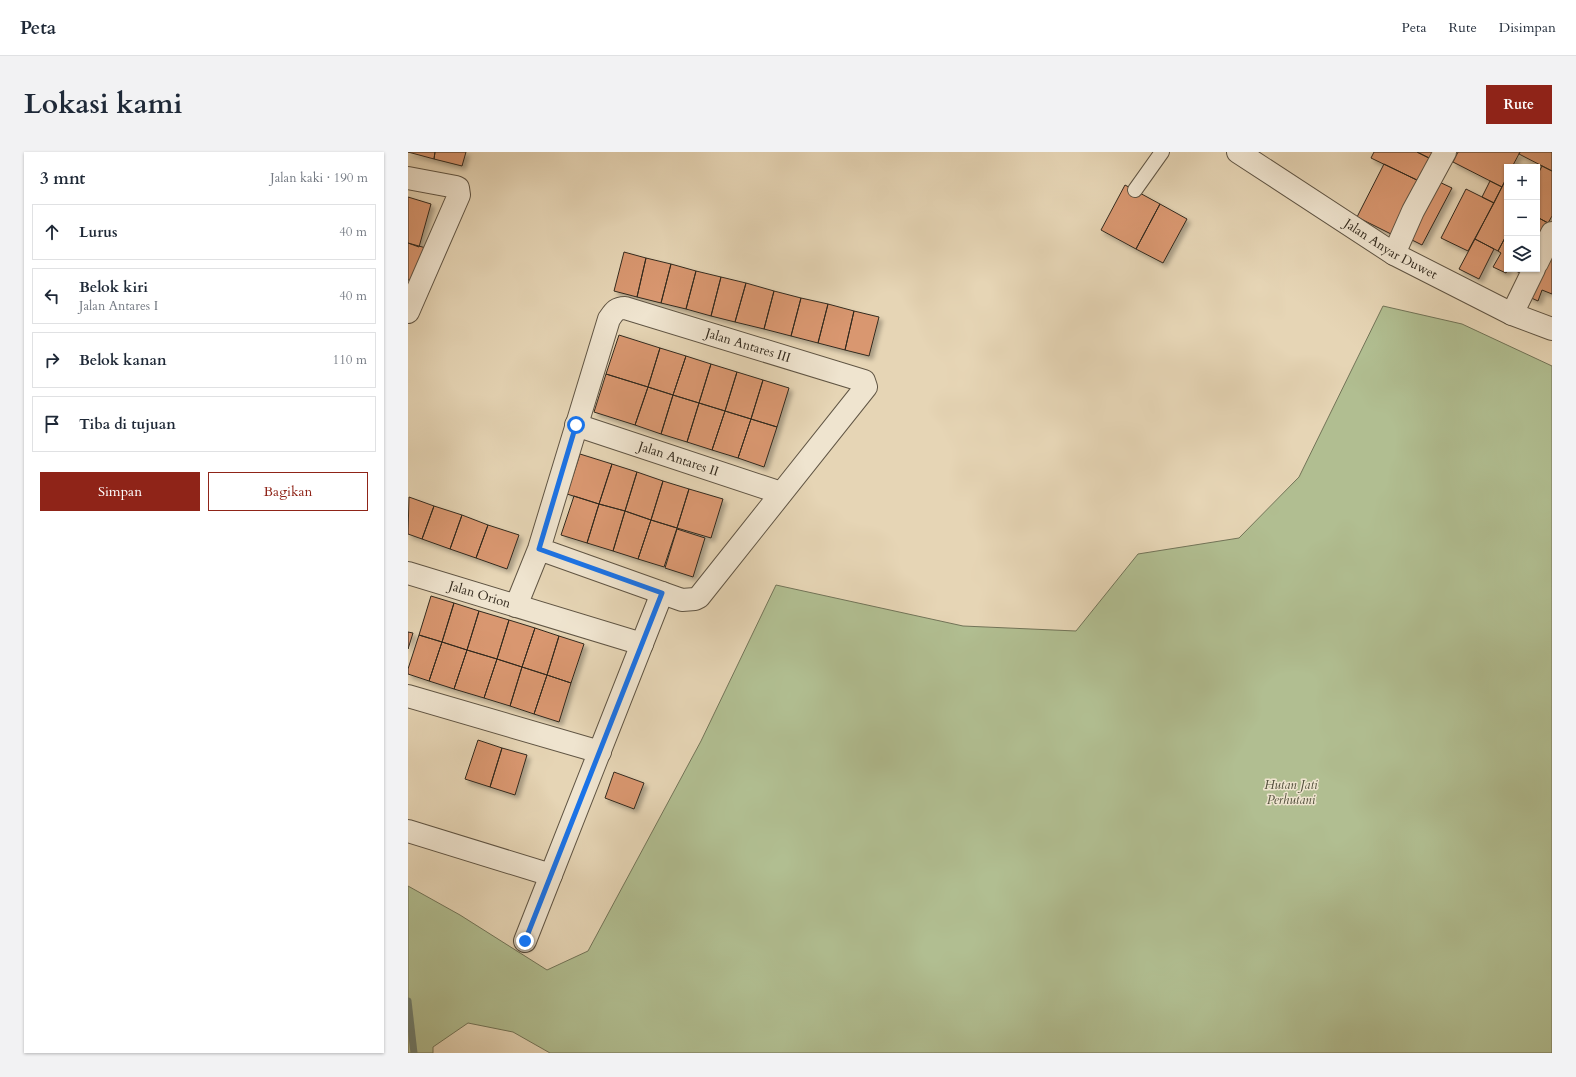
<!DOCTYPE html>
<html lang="id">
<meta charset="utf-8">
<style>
body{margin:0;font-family:Cardo,serif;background:#f2f2f3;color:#1f2937}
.controls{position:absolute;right:12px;top:12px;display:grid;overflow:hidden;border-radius:0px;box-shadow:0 1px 3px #0004}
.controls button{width:36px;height:36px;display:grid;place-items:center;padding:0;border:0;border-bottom:1px solid #e0e1e3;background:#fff;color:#1f2937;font:20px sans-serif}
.stop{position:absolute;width:12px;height:12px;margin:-9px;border:3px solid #1a73e8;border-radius:50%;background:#fff}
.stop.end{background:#1a73e8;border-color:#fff;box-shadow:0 1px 4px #0008}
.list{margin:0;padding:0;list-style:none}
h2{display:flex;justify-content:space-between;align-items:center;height:52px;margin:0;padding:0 16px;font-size:17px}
h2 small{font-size:13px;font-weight:400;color:#747a83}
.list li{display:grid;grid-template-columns:26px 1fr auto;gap:12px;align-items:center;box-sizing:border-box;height:56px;margin:0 8px 8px;padding:0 8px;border:1px solid #e0e1e3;border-radius:0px}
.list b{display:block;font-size:15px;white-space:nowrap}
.list p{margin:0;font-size:13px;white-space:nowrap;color:#747a83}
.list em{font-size:13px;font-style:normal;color:#747a83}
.actions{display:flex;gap:8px;padding:12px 16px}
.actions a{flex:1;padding:9px 0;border:1px solid #8f2418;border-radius:0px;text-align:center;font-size:14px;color:#8f2418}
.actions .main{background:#8f2418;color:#fff}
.icon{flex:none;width:22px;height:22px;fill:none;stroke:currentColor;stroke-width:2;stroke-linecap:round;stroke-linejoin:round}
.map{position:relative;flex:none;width:1144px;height:901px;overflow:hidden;border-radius:0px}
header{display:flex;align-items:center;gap:24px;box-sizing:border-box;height:56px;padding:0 20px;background:#fff;border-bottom:1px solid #e0e1e3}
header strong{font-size:19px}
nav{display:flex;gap:22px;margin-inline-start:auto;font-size:14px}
.intro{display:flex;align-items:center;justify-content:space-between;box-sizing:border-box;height:96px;padding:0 24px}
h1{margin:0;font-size:28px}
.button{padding:10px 18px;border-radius:0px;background:#8f2418;color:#fff;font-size:14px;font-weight:700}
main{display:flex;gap:24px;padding:0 24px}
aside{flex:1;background:#fff;border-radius:0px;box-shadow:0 1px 3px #0004}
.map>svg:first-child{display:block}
</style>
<header>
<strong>Peta</strong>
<nav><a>Peta</a><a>Rute</a><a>Disimpan</a></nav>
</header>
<div class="intro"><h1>Lokasi kami</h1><a class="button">Rute</a></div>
<main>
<aside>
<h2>3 mnt<small>Jalan kaki · 190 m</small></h2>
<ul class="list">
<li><svg class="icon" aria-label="ahead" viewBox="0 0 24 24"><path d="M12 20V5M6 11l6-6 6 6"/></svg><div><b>Lurus</b></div><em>40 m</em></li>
<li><svg class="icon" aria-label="left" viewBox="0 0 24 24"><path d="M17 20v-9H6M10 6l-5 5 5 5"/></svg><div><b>Belok kiri</b><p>Jalan Antares I</p></div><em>40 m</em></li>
<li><svg class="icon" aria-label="right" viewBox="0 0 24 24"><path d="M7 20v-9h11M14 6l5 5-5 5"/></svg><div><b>Belok kanan</b></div><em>110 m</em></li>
<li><svg class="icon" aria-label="arrive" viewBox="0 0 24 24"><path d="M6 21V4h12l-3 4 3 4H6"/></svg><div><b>Tiba di tujuan</b></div></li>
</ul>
<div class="actions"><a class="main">Simpan</a><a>Bagikan</a></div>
</aside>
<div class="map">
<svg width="1144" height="901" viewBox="0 0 1144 901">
<defs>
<filter id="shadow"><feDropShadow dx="3.5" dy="3.5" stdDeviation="2" flood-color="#0004"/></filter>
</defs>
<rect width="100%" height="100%" fill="#e6d5b5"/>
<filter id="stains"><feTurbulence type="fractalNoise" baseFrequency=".005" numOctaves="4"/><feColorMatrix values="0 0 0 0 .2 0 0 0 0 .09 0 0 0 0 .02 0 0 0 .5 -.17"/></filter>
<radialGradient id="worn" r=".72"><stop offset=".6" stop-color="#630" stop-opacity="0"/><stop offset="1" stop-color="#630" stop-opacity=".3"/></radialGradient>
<path fill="#b1be91" stroke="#727458" d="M975,154L1054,172L1144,214V901H142L105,880L60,871L25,895V901H0V734L52,763L139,818L180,799L293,589L368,433L555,474L668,479L730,402L831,386L891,325Z"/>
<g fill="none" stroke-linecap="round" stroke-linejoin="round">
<path stroke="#6f8071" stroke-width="7" d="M0,849L6,901"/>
</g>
<path fill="#d99770" stroke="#332a1e" filter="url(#shadow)" d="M0,0H27L26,7Z
M27,0H58L54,14L26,7Z
M966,0H1009L1025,8L1013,30L963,6Z
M1009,0H1028L1025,8Z
M1050,0H1112L1104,15H1099V25L1094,35L1045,10Z
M1112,0H1144V19L1111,2Z
M976,12L1013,30L987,84L949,65Z
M1134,14L1144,19V64L1140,71L1129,65V24Z
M1099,25V82L1090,99L1067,87Z
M1027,28L1044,36L1014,93L998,85Z
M1082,29L1094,35L1086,51L1074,45Z
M717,33L752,52L728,97L693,78Z
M1058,37L1086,51L1060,99L1033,86Z
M0,45L23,52L11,95L0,91Z
M752,52L779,67L755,111L728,97Z
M1129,65L1140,71L1129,93Z
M1099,82L1100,117L1098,121L1085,115L1093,101L1090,99Z
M1067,87L1086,97L1071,127L1051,117Z
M0,91L18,96L9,130L0,128Z
M216,100L238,106L229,145L206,139Z
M1135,104L1144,108V142L1134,138L1130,149L1119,144Z
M238,106L263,112L253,151L229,145Z
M263,112L288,119L278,157L253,151Z
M1104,117H1117L1114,122Z
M288,119L313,125L303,164L278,157Z
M313,125L338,131L327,170L303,164Z
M338,131L366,139L356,177L327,170Z
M366,139L393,146L383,184L356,177Z
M393,146L420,152L410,191L383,184Z
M420,152L446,159L437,198L410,191Z
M446,159L471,165L461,204L437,198Z
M211,183L252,196L240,235L198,222Z
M252,196L278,204L265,243L240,235Z
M278,204L303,212L291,251L265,243Z
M303,212L329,220L317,259L291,251Z
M329,220L355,228L343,267L317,259Z
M198,222L240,235L227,273L186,260Z
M355,228L381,236L369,275L343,267Z
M240,235L265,243L253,282L227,273Z
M265,243L291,251L279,290L253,282Z
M291,251L317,259L304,298L279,290Z
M317,259L343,267L330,306L304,298Z
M343,267L369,275L356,315L330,306Z
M172,302L204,312L191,352L159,342Z
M204,312L229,320L217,359L191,352Z
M229,320L255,329L243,368L217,359Z
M255,329L281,337L269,376L243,368Z
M281,337L315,347L303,386L269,376Z
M166,344L191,352L179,391L153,383Z
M1,345L26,354L14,387L0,382Z
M191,352L217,359L205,399L179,391Z
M26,354L54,363L42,397L14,387Z
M217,359L243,368L230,407L205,399Z
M54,363L80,373L68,406L42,397Z
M243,368L269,376L256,415L230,407Z
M80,373L111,383L99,417L68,406Z
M269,377L297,386L285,425L257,416Z
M23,444L46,451L34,490L11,483Z
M46,451L71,459L59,498L34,490Z
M71,459L101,468L89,507L59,498Z
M101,468L127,476L114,515L89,507Z
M127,476L151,484L139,523L114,515Z
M0,480L5,481L0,497Z
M11,483L34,490L21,529L0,522V517Z
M151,484L176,492L163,531L139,523Z
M34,490L59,498L46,537L21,529Z
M59,498L89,507L76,546L46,537Z
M89,507L114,515L102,554L76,546Z
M114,515L139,523L126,562L102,554Z
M139,523L163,531L151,570L126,562Z
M70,588L94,596L82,635L57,627Z
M94,596L119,603L107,643L82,635Z
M206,620L236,631L226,657L197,646Z"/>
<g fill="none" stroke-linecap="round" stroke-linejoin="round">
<defs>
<path id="service" d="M727,38L754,0"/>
<g id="minor">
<path d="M0,26L48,35L50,36L51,43L0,160"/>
<path d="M986,102L1005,59L1037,0"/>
<path d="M1129,111L1144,81"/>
<path d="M1104,162L1126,117"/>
<path id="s1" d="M168,273L373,341"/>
<path id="s2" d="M0,421L234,492"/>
<path id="s3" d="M108,454L131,397L201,167C206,160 208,156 217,156L456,229L458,235L291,445L287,447L274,448L131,397"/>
<path d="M0,544L192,600"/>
<path d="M0,679L143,723"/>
<path d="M117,789L254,441"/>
</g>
<g id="tertiary">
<path id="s4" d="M830,0L986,102L1104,162L1144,177"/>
</g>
</defs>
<use href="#service" stroke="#605544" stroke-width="16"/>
<use href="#minor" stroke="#605544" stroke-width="24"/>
<use href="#tertiary" stroke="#605544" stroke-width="24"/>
<use href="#service" stroke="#efe4cf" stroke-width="14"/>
<use href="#minor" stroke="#efe4cf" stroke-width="22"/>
<use href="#tertiary" stroke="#efe4cf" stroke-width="22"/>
</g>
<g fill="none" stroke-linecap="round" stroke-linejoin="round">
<path stroke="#1a73e8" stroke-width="5" d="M117,789L254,441L131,397L168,273"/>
</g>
<g text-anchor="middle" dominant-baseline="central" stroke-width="3" stroke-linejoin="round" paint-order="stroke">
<g font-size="13" fill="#332a1e" stroke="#efe4cf">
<text stroke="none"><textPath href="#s4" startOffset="181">Jalan Anyar Duwet</textPath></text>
<text stroke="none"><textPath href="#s3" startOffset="451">Jalan Antares III</textPath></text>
<text stroke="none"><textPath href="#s1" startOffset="108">Jalan Antares II</textPath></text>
<text stroke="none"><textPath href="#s2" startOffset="75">Jalan Orion</textPath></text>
</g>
<g font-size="13" font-style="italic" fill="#524f3b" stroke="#efe4cf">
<text x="883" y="633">Hutan Jati<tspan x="883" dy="15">Perhutani</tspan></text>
</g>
</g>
<rect width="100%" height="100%" filter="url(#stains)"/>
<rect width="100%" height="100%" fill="url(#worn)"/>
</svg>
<div class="controls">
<button>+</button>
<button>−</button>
<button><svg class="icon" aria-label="layers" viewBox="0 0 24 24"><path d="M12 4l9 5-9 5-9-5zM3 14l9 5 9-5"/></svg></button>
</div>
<div class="stop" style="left:168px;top:273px"></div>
<div class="stop end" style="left:117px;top:789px"></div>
</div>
</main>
